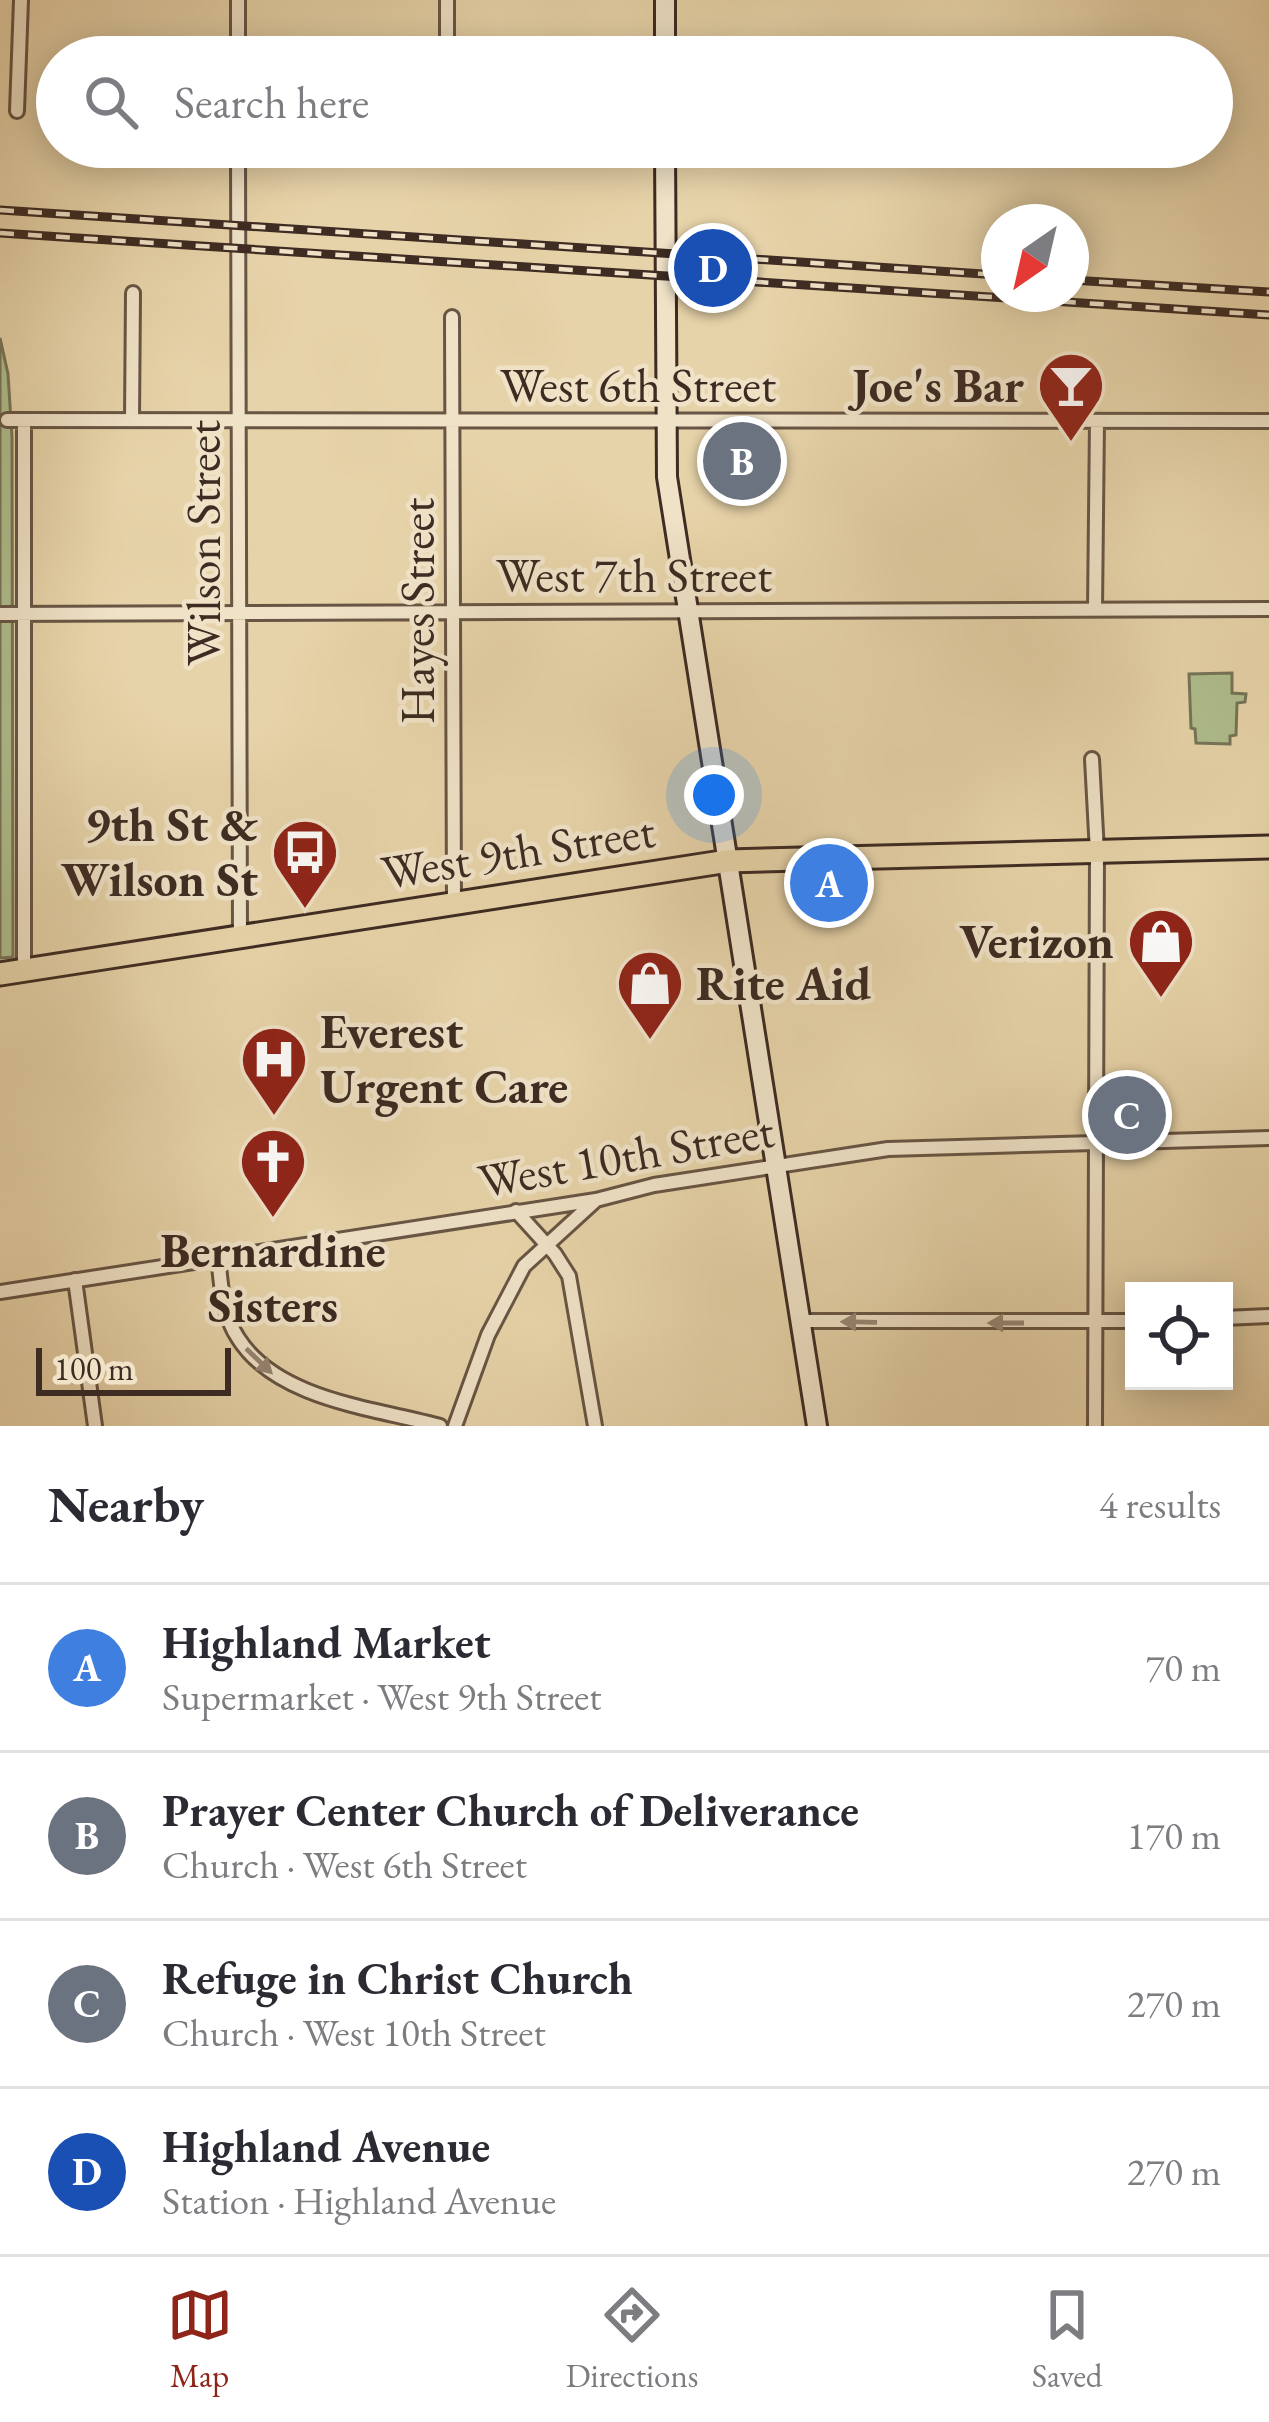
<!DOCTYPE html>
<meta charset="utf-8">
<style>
body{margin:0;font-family:"EB Garamond",serif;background:#f7f7f7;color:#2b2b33}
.controls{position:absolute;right:36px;bottom:36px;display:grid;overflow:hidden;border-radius:0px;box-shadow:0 6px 30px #0003}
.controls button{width:108px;height:108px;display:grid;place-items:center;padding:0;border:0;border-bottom:3px solid #e1e1e2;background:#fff;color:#2b2b33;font:60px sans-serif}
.compass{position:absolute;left:981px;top:204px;width:108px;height:108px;border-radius:50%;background:#fff;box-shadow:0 6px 30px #0003;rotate:214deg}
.scale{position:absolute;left:36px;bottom:30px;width:195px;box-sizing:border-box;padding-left:12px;border:6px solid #3e2b22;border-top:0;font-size:33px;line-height:42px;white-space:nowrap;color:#3e2b22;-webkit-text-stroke:9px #efe2c7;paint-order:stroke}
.you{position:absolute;left:714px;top:795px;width:42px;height:42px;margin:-30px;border:9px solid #fff;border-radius:50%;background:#1a73e8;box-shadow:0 0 0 18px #1a73e833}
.badge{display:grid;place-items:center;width:78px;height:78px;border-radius:50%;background:#8f2418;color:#fff;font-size:39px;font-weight:700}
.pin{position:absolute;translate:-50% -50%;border:6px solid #fff;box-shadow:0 3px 12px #0006}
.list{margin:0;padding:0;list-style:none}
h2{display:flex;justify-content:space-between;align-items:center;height:156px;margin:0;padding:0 48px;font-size:51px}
h2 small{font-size:39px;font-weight:400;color:#7c7c81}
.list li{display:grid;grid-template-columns:78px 1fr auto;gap:36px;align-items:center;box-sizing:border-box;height:168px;padding:0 48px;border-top:3px solid #e1e1e2}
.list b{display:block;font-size:45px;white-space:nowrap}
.list p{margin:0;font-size:39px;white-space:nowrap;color:#7c7c81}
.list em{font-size:39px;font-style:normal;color:#7c7c81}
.icon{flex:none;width:66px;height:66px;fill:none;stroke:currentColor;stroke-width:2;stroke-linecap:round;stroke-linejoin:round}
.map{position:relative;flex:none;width:1269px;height:1426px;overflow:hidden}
.search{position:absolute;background:#fff;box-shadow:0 6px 30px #0003;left:36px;right:36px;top:36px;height:132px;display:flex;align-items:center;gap:30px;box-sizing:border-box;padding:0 42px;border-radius:66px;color:#7c7c81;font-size:45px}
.sheet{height:828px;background:#fff}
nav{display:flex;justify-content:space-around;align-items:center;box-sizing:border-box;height:168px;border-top:3px solid #e1e1e2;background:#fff;font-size:33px;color:#7c7c81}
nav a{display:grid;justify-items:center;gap:6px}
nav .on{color:#8f2418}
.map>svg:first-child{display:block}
</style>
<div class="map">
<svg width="1269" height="1426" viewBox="0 0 1269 1426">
<rect width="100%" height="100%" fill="#e7d3a9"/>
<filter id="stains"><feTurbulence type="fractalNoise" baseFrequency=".00167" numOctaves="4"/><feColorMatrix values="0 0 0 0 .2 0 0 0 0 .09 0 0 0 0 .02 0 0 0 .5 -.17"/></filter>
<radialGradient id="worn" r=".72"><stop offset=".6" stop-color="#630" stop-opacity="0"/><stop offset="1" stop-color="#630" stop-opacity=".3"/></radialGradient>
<path fill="#afbe8d" stroke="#767458" stroke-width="3" d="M0,338L8,374L12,437L13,957L0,958Z
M1232,673V693L1246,694L1245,702L1237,703L1236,735L1230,736V744L1196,743L1195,729L1191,728L1189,674Z"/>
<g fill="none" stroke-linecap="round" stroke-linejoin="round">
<defs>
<path id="street" d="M238,0V57
M447,57V0
M17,111L21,0
M238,147L240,938
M452,317L454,904
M7,420L1269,421
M132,420L133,293
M1095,609L1097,421
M0,614L1269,609
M1092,759L1097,852L1095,1426
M24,971V420
M516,1211L555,1254L569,1276L595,1426
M218,1256C221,1284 222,1314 238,1338C277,1400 374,1408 440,1426
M75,1280L95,1426
M0,1292L596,1200L654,1185L888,1149L1269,1138
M1224,1318L1269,1316
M801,1321H1134
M455,1426L488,1335L524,1266L595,1201"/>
<path id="secondary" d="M665,0V57
M665,147L667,477L817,1426"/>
<path id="primary" d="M0,974L728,861L1269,847"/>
</defs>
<use href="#street" stroke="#685544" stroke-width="18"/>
<use href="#secondary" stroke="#3e2b22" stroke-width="24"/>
<use href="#primary" stroke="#3e2b22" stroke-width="27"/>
<use href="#street" stroke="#efe2c7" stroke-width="12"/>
<use href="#secondary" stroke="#efe2c7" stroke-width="18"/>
<use href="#primary" stroke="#e7d3a9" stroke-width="21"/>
<defs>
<path id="rail" d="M0,210L999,275
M0,233L1269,315
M1071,280L1269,292"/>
</defs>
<use href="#rail" stroke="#3e2b22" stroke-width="9"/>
<use href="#rail" stroke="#efe2c7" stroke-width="4.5" stroke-dasharray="14" stroke-linecap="butt"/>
</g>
<defs><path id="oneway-solid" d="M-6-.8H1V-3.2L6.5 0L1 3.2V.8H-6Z" transform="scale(3)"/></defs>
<g fill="#968674">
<use href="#oneway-solid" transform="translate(859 1322) rotate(-179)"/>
<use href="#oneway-solid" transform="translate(1006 1323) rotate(180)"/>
<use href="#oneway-solid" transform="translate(259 1361) rotate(44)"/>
</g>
<defs>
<symbol id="bar-pin" viewBox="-11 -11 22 30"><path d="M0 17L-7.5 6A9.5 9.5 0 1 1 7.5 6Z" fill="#8f2418" stroke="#efe2c7"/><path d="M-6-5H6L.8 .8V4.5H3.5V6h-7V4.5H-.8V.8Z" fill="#fff"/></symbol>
<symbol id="bus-pin" viewBox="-11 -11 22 30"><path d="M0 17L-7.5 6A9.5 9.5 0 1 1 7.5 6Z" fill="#8f2418" stroke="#efe2c7"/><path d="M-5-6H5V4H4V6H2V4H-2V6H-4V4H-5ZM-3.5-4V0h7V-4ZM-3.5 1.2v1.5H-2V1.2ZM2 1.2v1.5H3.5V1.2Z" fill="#fff"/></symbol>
<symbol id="shop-pin" viewBox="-11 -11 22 30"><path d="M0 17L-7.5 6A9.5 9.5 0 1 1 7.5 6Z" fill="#8f2418" stroke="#efe2c7"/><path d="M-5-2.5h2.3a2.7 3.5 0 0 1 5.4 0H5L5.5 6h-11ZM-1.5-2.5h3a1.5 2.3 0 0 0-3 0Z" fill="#fff"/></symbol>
<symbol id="hospital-pin" viewBox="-11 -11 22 30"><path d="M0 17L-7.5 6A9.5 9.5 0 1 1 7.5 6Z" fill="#8f2418" stroke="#efe2c7"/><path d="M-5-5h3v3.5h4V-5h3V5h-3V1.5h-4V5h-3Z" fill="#fff"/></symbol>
<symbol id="church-pin" viewBox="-11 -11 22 30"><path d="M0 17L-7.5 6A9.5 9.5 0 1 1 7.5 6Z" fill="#8f2418" stroke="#efe2c7"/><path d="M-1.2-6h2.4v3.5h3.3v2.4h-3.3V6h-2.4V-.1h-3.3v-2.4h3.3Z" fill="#fff"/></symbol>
</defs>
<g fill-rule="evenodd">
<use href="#bar-pin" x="1033" y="347" width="76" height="104"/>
<use href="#bus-pin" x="267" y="814" width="76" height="104"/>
<use href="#shop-pin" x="1123" y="903" width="76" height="104"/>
<use href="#shop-pin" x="612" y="945" width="76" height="104"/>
<use href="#hospital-pin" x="236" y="1021" width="76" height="104"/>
<use href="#church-pin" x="235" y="1123" width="76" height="104"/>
</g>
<g text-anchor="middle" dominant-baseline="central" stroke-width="9" stroke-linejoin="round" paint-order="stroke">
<g font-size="48" fill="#3e2b22" stroke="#efe2c7">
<text x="638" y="385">West 6th Street</text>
<text transform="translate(203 543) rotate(-90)">Wilson Street</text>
<text x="634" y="575">West 7th Street</text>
<text transform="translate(417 611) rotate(-90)">Hayes Street</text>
<text transform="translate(518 851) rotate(-9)">West 9th Street</text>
<text transform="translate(626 1155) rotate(-10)">West 10th Street</text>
</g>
<g font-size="48" font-weight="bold" fill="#3e2b22" stroke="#efe2c7" text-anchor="end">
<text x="1024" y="385">Joe's Bar</text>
<text x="258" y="824">9th St &amp;<tspan x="258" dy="55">Wilson St</tspan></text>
<text x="1114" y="941">Verizon</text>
<text x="696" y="983" text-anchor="start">Rite Aid</text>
<text x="320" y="1031" text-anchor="start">Everest<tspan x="320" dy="55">Urgent Care</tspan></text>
<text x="273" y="1250" text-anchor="middle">Bernardine<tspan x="273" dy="55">Sisters</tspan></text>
</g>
</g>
<rect width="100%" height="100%" filter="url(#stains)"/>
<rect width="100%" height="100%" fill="url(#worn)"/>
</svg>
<div class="controls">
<button><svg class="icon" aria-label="locate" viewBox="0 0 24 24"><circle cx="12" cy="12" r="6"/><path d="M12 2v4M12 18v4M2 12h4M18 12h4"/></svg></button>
</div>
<svg class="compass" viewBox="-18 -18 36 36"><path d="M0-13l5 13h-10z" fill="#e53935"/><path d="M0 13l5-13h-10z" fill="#7c7c81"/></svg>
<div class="scale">100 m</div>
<div class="you"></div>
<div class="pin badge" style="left:829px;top:883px;background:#3f7fe0">A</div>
<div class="pin badge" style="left:742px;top:461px;background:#6b7280">B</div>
<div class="pin badge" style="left:1127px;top:1115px;background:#6b7280">C</div>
<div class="pin badge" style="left:713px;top:268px;background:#1a4fb4">D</div>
<div class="search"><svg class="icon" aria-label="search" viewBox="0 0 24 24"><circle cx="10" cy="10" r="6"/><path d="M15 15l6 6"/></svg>Search here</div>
</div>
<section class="sheet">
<h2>Nearby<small>4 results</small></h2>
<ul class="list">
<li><span class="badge" style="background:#3f7fe0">A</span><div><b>Highland Market</b><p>Supermarket · West 9th Street</p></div><em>70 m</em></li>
<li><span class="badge" style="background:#6b7280">B</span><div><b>Prayer Center Church of Deliverance</b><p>Church · West 6th Street</p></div><em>170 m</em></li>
<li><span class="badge" style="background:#6b7280">C</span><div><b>Refuge in Christ Church</b><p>Church · West 10th Street</p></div><em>270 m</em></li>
<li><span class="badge" style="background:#1a4fb4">D</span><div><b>Highland Avenue</b><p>Station · Highland Avenue</p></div><em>270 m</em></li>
</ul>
</section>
<nav>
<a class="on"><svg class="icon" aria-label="map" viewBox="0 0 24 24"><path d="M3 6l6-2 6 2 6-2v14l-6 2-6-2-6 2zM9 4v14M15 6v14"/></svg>Map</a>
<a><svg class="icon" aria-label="directions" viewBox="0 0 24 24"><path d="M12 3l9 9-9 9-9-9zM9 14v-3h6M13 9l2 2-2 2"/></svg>Directions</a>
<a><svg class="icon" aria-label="saved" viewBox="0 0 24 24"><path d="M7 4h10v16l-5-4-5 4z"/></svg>Saved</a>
</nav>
